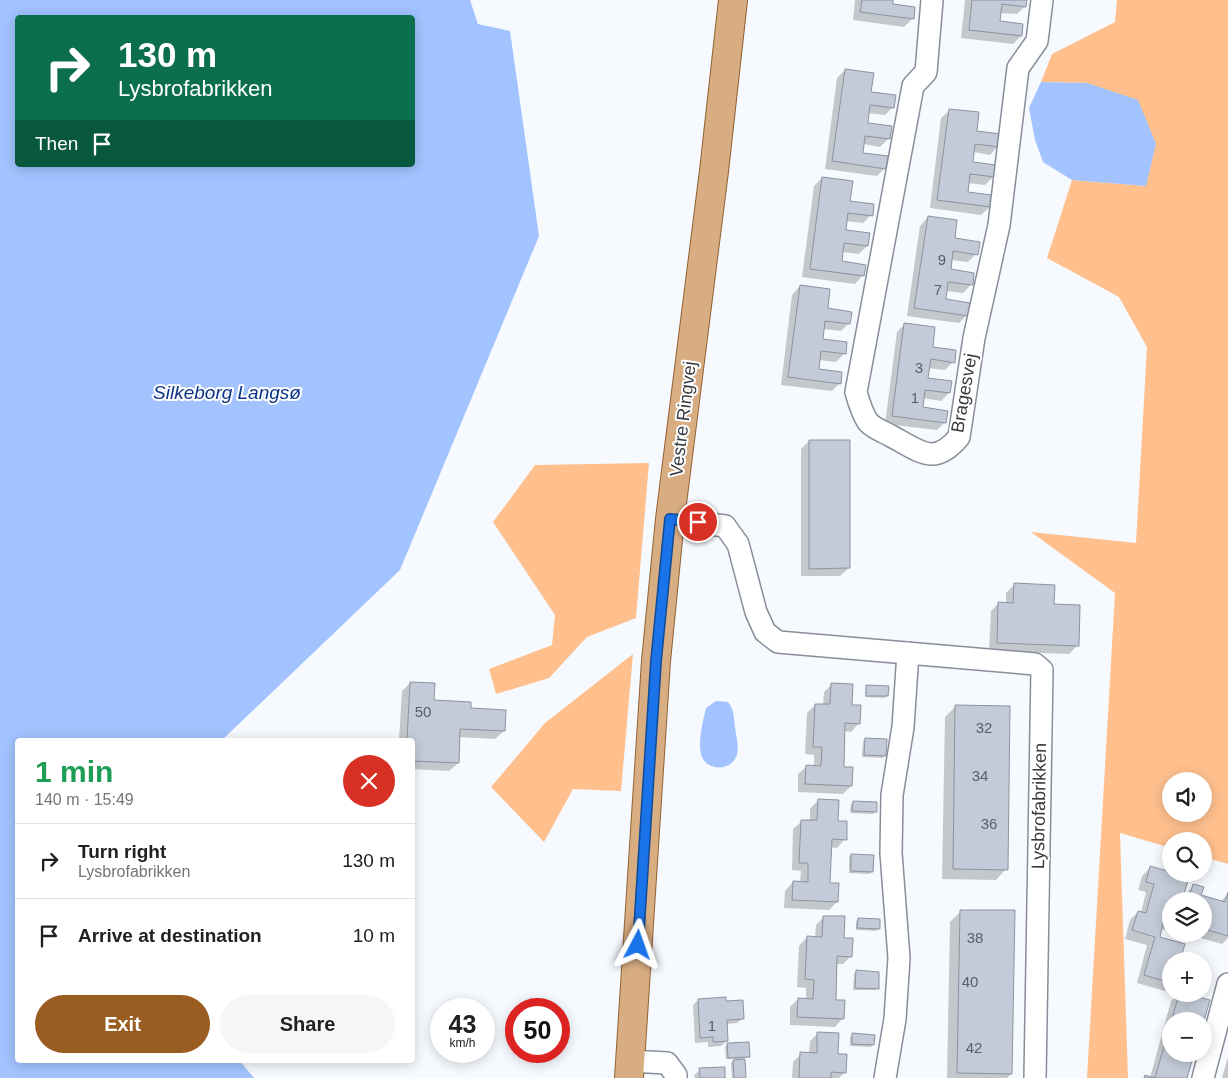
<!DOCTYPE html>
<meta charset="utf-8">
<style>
:root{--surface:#fff;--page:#f6f6f6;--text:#202124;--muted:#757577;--line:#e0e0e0;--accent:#9a5d21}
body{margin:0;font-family:Helvetica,sans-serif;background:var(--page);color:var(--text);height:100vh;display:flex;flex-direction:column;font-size:19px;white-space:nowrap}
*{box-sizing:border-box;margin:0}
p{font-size:16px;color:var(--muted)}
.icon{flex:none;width:28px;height:28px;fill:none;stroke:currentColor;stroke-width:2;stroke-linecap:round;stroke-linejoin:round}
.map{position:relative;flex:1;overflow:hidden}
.details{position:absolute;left:15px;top:738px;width:400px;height:325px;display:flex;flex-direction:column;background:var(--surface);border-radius:5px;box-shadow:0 2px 12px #0003}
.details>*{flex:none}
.hud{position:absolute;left:15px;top:15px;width:400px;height:152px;border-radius:5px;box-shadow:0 2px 12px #0003;background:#0b6e4f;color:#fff;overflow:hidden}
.tools{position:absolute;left:1162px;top:772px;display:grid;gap:10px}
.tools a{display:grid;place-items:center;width:50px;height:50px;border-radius:50%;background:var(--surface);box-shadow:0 2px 12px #0003;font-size:25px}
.speed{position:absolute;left:430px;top:998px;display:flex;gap:10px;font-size:25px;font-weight:700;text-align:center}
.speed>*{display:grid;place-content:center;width:65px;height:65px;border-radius:50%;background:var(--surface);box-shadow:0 2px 12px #0003;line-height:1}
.speed small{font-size:12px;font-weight:400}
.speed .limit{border:8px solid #d22;background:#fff;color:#111}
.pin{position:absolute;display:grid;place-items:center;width:42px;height:42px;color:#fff;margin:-21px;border:2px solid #fff;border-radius:50%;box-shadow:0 1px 5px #0007}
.me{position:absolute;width:55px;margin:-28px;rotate:4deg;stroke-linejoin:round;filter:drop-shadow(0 0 4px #0008)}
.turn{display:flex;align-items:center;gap:18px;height:105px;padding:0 20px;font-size:22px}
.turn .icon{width:65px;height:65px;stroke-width:2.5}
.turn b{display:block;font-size:35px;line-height:42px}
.then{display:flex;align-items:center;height:48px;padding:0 20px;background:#0003;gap:10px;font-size:19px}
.round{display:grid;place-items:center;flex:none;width:52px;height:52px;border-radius:26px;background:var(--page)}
.headline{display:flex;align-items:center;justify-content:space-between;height:85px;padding:0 20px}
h1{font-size:30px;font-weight:800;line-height:38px;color:#1e9e55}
.button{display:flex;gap:10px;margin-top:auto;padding:10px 20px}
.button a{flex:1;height:58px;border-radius:30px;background:var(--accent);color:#fff;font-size:20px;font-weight:800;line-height:58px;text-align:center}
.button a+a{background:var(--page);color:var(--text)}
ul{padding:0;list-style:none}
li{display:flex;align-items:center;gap:15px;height:75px;padding:0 20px;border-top:1px solid var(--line)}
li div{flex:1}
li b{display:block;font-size:19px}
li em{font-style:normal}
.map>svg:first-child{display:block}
.green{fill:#ffc08e;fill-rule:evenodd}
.water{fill:#a2c3ff;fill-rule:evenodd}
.shadow{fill:#0003}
.building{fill:#c3cbd8;stroke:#8c93a0}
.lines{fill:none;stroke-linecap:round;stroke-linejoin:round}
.minor-casing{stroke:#878e9a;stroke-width:24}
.major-casing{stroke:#906135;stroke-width:30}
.minor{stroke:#fff;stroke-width:21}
.major{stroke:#d9ad82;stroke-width:28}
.route-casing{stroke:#114b97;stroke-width:12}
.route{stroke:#1a73e8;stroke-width:9}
.labels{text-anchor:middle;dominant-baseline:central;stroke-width:4;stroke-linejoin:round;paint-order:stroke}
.number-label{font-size:15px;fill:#5a5e65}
.street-label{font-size:18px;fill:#373a3f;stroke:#fff}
.water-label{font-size:19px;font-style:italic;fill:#0a3386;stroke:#fff}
</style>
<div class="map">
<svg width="1228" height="1078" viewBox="0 0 1228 1078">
<rect width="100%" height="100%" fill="#f6f9fe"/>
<g class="green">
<path d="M1117,0H1228V864L1204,857V841H1171V848L1120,833L1128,1078H1087L1115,593L1031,532L1136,543L1147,347L1119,297L1047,258L1072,180L1146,186L1087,83L1041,82L1052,54L1115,22ZM1171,781H1204V814H1171Z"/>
<polygon points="649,463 636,618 587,637 549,678 496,694 489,669 552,645 555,615 493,522 535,465"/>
<polygon points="633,654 621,791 573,789 544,842 491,787 545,723"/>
</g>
<g class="water">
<path d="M0,0H470L478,24L510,31L539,236L400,570L222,740H18V1060H239L254,1078H0ZM18,18H412V165H18Z"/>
<polygon points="1041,82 1087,83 1138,100 1156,144 1146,186 1072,180 1043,162 1035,140 1029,108"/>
<path d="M716,701L728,702C734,709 734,718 735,727C736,736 740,749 736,757C730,771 708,771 702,757C697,745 703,720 706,708Z"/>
</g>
<g class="shadow">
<polygon points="855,0 892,0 891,5 913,18 904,27 853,20"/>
<polygon points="965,0 1026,0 1025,6 1017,14 1000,13 998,22 1021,36 1013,44 961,38"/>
<polygon points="845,70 870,93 893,107 885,115 868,113 867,124 889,138 880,147 863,144 862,154 885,168 877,176 825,169 837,78"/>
<polygon points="950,110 976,132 998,146 990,155 973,152 972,163 993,177 985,185 968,183 967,193 990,207 981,215 930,208 941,118"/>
<polygon points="822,178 849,202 871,215 863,223 845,221 844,231 867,246 859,254 842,252 841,262 863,275 855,284 802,277 814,186"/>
<polygon points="928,217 953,239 976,254 968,262 951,260 949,271 971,285 963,293 946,291 944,300 967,315 959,323 907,316 920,226"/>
<polygon points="800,286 826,310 849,323 841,331 823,329 822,340 844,354 836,362 819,360 817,370 840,383 832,391 781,385 792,295"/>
<polygon points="905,324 931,348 953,362 945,370 928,368 927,379 949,393 941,401 923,398 922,408 945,422 937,430 885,424 897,332"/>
<polygon points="809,441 849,568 840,576 801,576 801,449"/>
<polygon points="1014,585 1053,605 1077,646 1069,654 989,651 991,611 999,603 1006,603 1006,593"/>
<polygon points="410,683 433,701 469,709 504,731 495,739 459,737 458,763 449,771 412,769 412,740 399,740 402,691"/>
<polygon points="832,684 851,706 859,723 851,732 844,731 842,768 851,786 843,794 798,792 798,774 807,766 814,767 814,755 805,754 807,713 815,705 823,705 824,692"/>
<polygon points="867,686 887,695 885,698 865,697 865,689"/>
<polygon points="956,706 1006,869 996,880 942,879 945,717"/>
<polygon points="865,739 885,755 883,758 862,757 863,741"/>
<polygon points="818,800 837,822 845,839 837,848 830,847 828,884 837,902 829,910 784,908 785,891 793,882 800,883 801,871 792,870 793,829 802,821 810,821 810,809"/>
<polygon points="853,802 875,812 873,814 850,813 851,804"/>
<polygon points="852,855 872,872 869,874 849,873 849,857"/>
<polygon points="1150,868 1187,877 1182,897 1194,885 1200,896 1220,902 1228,894 1228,938 1222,944 1186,934 1204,934 1204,901 1171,901 1171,926 1167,930 1161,929 1158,938 1184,945 1179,961 1171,961 1171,985 1165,991 1137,983 1147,945 1125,939 1130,920 1138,912 1141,913 1146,892 1138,890 1142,876"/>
<polygon points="961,911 1011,1074 1007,1078 947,1078 950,922"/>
<polygon points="824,917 851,956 843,964 836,964 834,1001 843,1018 835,1027 790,1025 790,1007 798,999 806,999 806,988 797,987 799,946 807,937 815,938 816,925"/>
<polygon points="859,919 879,928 876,931 856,930 856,921"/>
<polygon points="856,972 877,988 875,990 853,990 854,974"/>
<polygon points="1179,994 1208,1001 1202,1021 1171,1021 1171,1054 1193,1054 1186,1078 1143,1078 1145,1076 1150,1078 1171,1001"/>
<polygon points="698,1000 725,1002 743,1018 737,1023 726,1024 727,1041 721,1046 708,1047 708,1042 695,1043 693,1005"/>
<polygon points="818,1033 837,1055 845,1072 839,1078 792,1078 793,1062 801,1054 809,1054 810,1041"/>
<polygon points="853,1035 873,1044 871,1047 850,1046 850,1037"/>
<polygon points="727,1044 749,1056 743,1059 745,1078 732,1078 731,1063 735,1059 726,1059 725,1047"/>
<polygon points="1228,1059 1228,1078 1222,1078 1227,1060"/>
<polygon points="700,1070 724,1078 695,1078 694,1075"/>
</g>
<g class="building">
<polygon points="862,0 893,0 893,4 915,7 914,19 860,12"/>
<polygon points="972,0 1027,0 1026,7 1002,4 1000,21 1023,24 1022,36 969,30"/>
<polygon points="845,69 874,73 871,92 896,95 894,108 870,105 868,123 892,126 890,139 865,136 863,153 888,156 886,169 832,161"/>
<polygon points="949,109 979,112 977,131 1001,134 999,147 975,144 973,162 996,165 995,177 970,174 968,192 992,195 991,207 937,200"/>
<polygon points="822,177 853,181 850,201 874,204 873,216 848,213 846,230 870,233 868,246 844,243 842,261 866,265 864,276 810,269"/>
<polygon points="928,216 957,220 955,238 980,242 978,255 953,251 951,269 974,273 973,285 948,282 946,299 970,303 968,316 914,308"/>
<polygon points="800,285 830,289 828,308 852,312 850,324 825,321 823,339 847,342 846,354 821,351 819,369 842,372 841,384 788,377"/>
<polygon points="904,323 935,327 933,347 956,350 955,363 931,359 928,378 952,381 950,393 925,390 923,407 948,411 946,423 892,416"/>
<polygon points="809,440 850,440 850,568 809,569"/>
<polygon points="1014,583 1055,585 1054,604 1080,605 1079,646 997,643 998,602 1013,603"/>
<polygon points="410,682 435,683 434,700 471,702 471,708 506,710 505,731 460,729 459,763 412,761 412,740 407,740"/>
<polygon points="831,683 853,684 852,705 861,705 860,724 845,723 844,767 853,767 852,786 805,784 806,765 821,766 822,747 813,747 815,704 830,704"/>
<polygon points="866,685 889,686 888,696 866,696"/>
<polygon points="955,705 1010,706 1008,870 953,869"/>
<polygon points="865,738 887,739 886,756 864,755"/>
<polygon points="818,799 839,800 838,821 847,821 847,840 832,839 830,883 839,883 838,902 792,900 793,881 808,882 808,863 799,863 801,820 817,820"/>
<polygon points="853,801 877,802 877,812 852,811"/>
<polygon points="851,854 874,855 873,872 851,871"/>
<polygon points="1150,866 1171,872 1171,874 1189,877 1182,901 1171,901 1171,921 1164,919 1160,937 1185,944 1180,961 1171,961 1171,983 1144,975 1155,937 1132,930 1138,911 1146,913 1154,884 1146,882"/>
<polygon points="1193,884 1204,887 1201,895 1225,902 1228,892 1228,936 1204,929 1204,901 1188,901"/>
<polygon points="960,910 1015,910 1012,1074 957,1073"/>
<polygon points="823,916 845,916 844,938 853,938 852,957 837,956 836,1000 845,1000 844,1019 797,1017 798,998 813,999 814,980 805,979 807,936 822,937"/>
<polygon points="858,918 880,919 880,929 857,928"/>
<polygon points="856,970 879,972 879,989 855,988"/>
<polygon points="1179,994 1187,994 1210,1000 1204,1021 1171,1021 1171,1054 1194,1054 1187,1078 1144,1078 1145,1075 1155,1078"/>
<polygon points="726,997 726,1001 743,1000 744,1019 727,1020 728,1041 713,1042 713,1037 700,1038 698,999"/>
<polygon points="817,1032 839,1033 838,1054 847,1054 846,1073 831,1072 831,1078 799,1078 800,1052 817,1053"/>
<polygon points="852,1033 875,1035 874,1045 852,1044"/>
<polygon points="749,1042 750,1057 728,1058 727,1043"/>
<polygon points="745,1059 746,1078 734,1078 733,1060"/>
<polygon points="725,1067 725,1078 700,1078 699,1068"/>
</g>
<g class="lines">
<defs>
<g id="minor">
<path d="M932,0L926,72L913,86L856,392C859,403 862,413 868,422C873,428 884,432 891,436C920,451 934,467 959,437L974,338L999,225L1018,68L1037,41L1042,0"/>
<polyline points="670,519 725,526 738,544 756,612 765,632 778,642 1035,664 1042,670 1035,1078"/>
<polyline points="630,1061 667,1063 676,1075 676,1078"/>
<polyline points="885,1078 895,1019 899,958 891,853 892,795 903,727 908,653"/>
<polyline points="1203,1078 1228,984"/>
</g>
<polyline id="major" points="629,1078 656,661 670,519 714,171 733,0"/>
</defs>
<use href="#minor" class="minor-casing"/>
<use href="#major" class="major-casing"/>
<use href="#minor" class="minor"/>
<use href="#major" class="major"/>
</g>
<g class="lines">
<defs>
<polyline id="route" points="638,945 656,661 670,519 698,522"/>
</defs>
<use href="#route" class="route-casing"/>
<use href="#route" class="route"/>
</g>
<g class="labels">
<g class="number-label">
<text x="942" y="259">9</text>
<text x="938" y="289">7</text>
<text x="919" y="367">3</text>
<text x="915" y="397">1</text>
<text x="423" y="711">50</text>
<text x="984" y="727">32</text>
<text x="980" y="775">34</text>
<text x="989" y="823">36</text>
<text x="975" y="937">38</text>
<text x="970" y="981">40</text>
<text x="712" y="1025">1</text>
<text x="974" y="1047">42</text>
</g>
<g class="street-label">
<text transform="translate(964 393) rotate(-80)">Bragesvej</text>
<text transform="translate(683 419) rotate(-83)">Vestre Ringvej</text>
<text transform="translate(1039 806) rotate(-89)">Lysbrofabrikken</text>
</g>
<g class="water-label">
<text x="227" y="392">Silkeborg Langsø</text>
</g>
</g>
</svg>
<div class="tools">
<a><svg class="icon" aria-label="sound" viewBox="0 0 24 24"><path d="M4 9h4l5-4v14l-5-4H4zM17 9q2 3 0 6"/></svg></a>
<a><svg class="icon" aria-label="search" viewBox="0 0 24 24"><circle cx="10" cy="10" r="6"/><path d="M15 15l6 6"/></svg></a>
<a><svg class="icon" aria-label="layers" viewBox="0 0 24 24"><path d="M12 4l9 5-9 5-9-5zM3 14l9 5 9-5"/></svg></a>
<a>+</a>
<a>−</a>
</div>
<div class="speed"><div>43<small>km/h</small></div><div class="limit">50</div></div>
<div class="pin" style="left:698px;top:522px;background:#d93025"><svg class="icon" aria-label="arrive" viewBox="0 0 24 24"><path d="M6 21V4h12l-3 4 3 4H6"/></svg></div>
<svg class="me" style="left:638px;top:945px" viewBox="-20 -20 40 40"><path d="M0-17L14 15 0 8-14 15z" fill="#1a73e8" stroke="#fff" stroke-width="4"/></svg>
<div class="hud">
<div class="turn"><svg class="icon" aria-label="right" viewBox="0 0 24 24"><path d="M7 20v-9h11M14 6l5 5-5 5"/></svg><div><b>130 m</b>Lysbrofabrikken</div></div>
<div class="then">Then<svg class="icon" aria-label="arrive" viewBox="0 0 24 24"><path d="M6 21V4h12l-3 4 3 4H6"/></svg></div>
</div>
<section class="details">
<div class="headline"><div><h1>1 min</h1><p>140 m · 15:49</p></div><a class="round" style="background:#d93025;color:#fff"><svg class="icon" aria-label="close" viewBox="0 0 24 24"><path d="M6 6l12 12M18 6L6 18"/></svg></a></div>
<ul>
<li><svg class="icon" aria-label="right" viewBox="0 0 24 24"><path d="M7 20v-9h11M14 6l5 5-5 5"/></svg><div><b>Turn right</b><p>Lysbrofabrikken</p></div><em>130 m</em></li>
<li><svg class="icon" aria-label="arrive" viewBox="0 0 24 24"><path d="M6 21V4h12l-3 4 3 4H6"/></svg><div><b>Arrive at destination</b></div><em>10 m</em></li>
</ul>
<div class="button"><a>Exit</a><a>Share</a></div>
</section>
</div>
